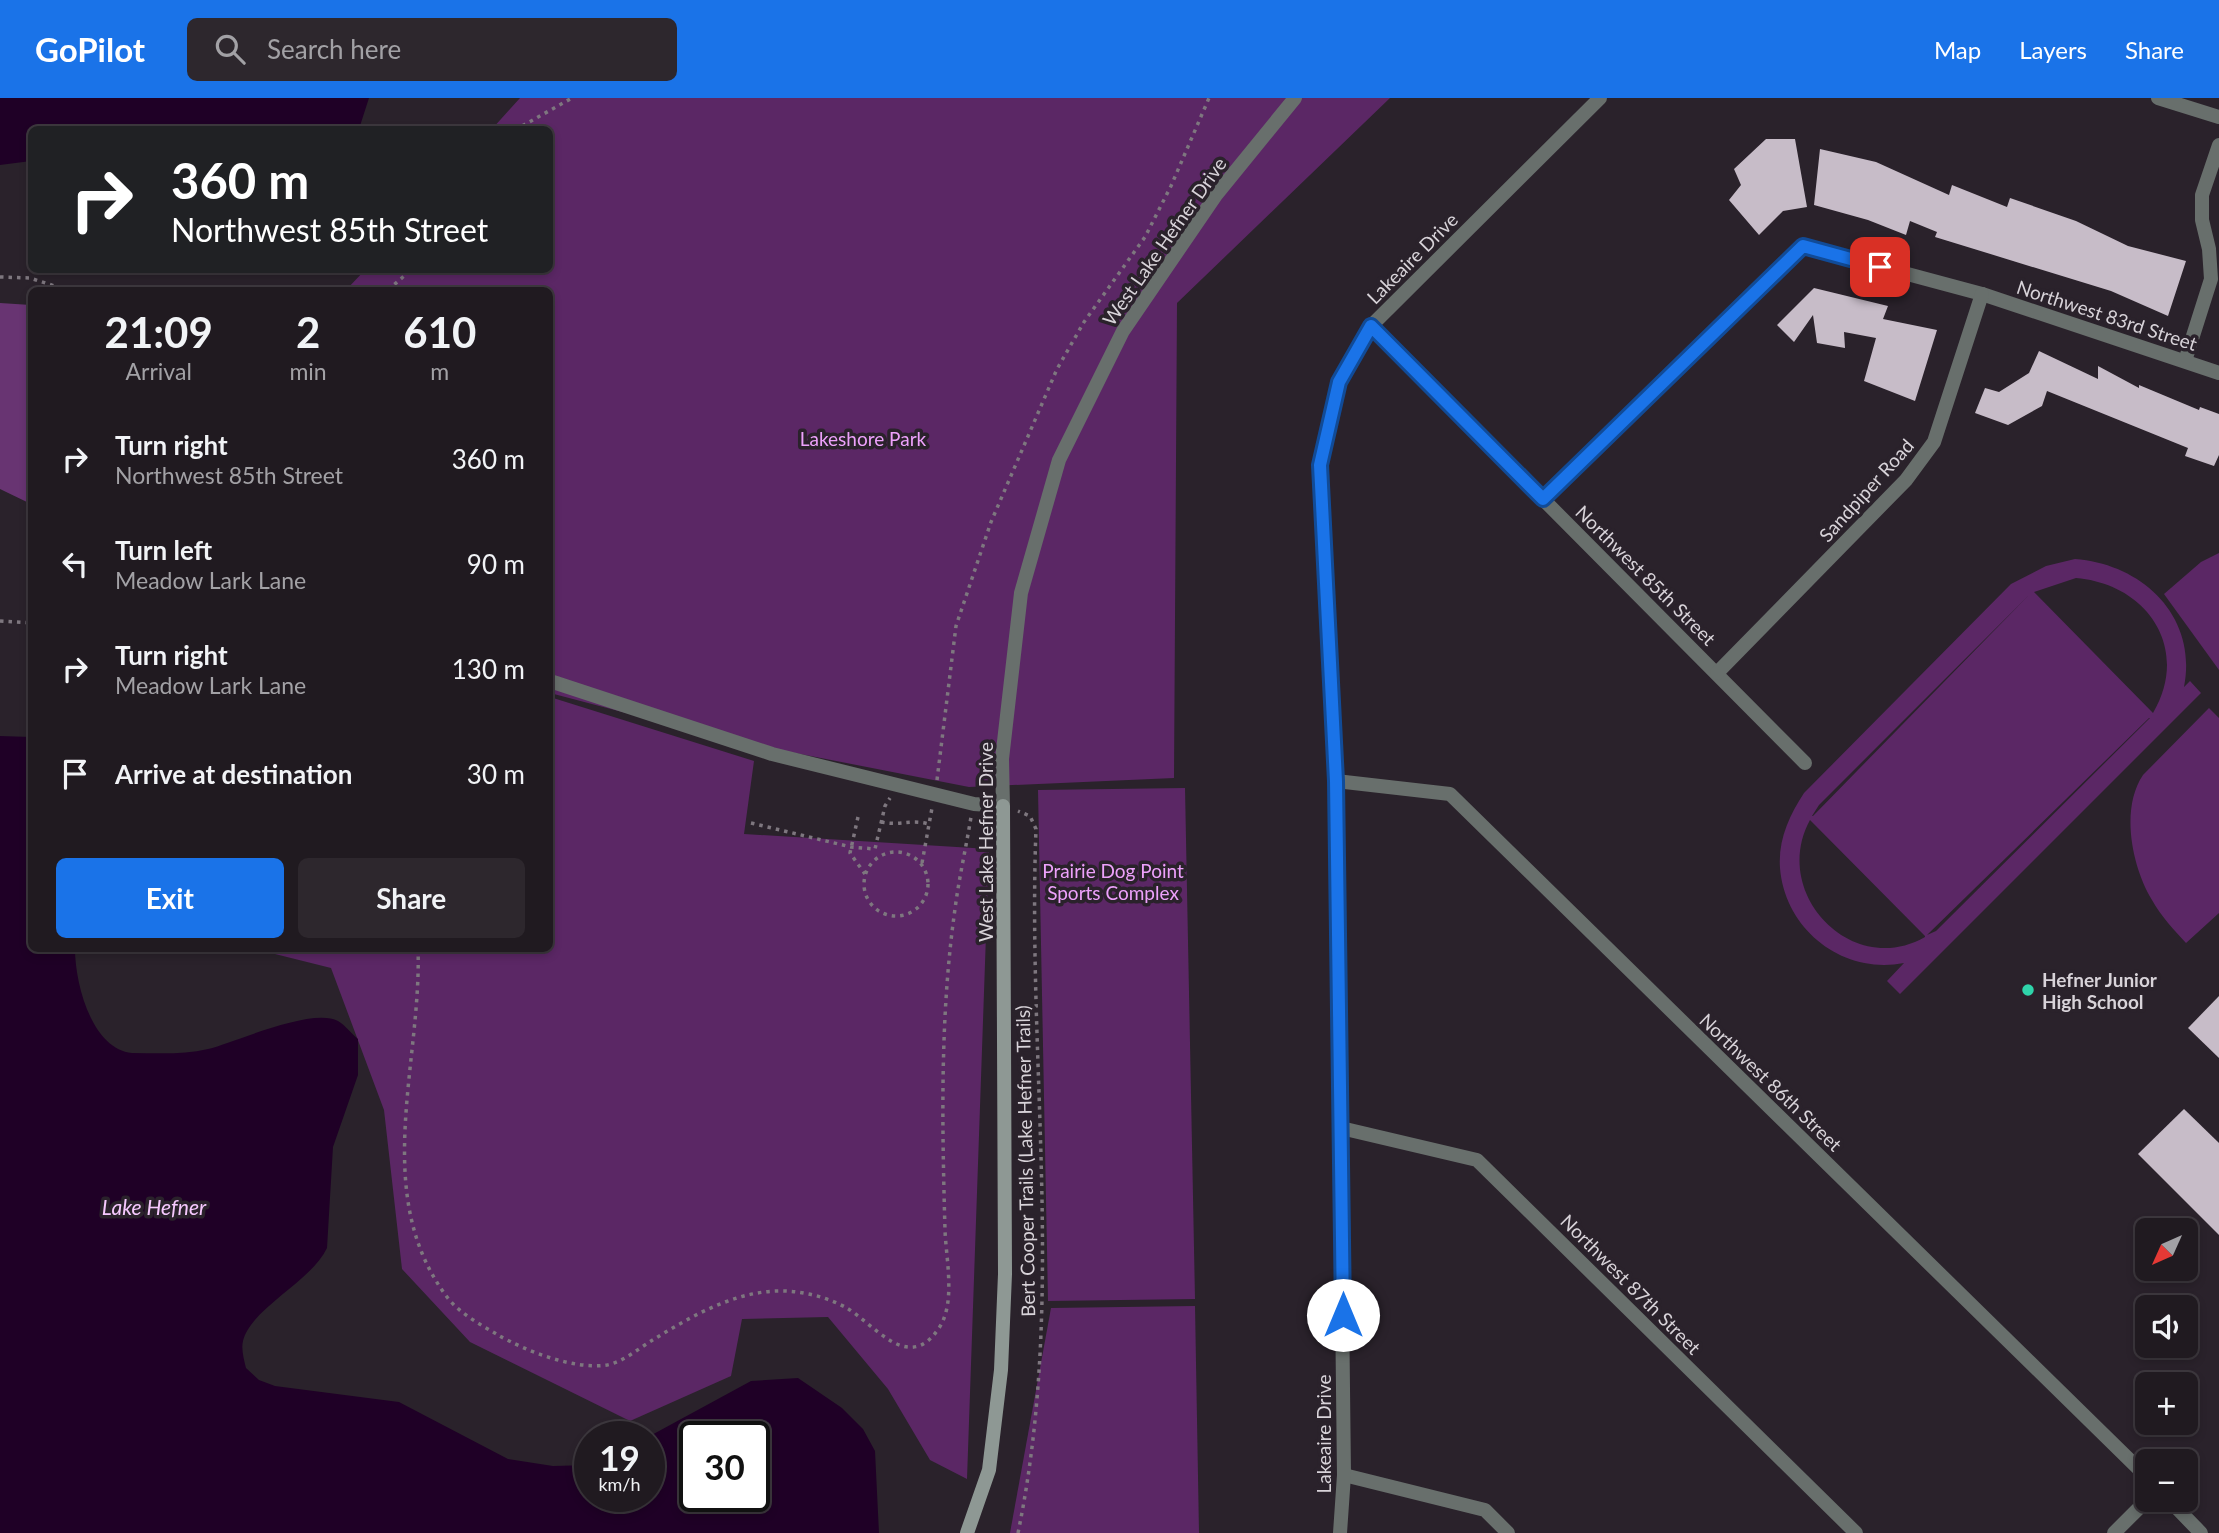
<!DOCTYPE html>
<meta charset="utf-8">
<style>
:root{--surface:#201a20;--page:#2d272d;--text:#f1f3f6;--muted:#a2a1a5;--line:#3d383e;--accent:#1a73e8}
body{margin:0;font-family:Lato,sans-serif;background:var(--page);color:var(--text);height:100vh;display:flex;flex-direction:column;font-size:26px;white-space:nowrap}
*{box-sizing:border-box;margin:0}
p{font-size:23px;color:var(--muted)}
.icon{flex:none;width:38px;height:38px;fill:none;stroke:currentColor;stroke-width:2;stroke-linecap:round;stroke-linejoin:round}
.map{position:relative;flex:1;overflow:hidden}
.sheet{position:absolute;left:28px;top:189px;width:525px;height:665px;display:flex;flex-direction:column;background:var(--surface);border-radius:10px;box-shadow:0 4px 10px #0003,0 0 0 2px var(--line)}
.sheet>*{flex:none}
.banner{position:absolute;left:28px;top:28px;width:525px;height:147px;border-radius:10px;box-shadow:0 4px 10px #0003,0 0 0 2px var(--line);background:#202124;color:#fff;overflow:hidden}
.needle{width:46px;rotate:225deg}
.fabs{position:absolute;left:2135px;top:1120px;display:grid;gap:14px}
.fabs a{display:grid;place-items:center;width:63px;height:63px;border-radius:10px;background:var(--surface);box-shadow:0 4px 10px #0003,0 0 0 2px var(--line);font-size:35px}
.speed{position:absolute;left:574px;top:1323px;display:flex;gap:14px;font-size:35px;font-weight:700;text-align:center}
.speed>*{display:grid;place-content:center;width:91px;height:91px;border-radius:50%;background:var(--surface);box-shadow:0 4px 10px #0003,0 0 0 2px var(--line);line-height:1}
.speed small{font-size:18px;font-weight:400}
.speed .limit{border:4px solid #111;border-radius:10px;background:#fff;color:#111}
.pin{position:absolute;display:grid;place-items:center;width:60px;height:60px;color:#fff;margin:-30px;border-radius:14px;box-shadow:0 4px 10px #0006}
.me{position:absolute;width:77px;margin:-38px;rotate:0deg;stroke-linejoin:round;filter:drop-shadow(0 0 5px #0008)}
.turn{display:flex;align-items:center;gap:24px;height:147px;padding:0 28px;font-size:32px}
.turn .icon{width:91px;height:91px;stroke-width:2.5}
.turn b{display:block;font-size:49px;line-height:60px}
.eta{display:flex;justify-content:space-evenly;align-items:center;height:119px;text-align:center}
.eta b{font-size:42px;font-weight:700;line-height:49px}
.cta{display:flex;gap:14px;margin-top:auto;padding:14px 28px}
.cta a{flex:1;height:80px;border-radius:10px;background:var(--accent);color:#fff;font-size:28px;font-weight:700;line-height:80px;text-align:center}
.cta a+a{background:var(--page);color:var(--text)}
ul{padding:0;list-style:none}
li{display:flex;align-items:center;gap:21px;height:105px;padding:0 28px}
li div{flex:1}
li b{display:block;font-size:26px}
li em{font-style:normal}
header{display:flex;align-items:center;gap:42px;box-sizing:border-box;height:98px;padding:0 35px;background:var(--accent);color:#fff}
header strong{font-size:33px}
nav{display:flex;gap:38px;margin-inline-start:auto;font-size:24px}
.search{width:490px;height:63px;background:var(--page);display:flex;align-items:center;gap:18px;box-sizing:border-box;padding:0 24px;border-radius:10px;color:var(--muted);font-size:26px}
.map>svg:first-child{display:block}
.green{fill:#5b2765;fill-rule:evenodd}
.forest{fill:#683472}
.water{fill:#1f0026;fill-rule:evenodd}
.building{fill:#c7bcc8}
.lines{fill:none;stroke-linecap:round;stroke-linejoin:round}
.path{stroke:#7e777f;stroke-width:3.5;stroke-dasharray:3.5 5;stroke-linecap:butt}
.street{stroke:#686f6c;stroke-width:14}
.secondary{stroke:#8e9894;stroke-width:14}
.route-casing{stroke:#114b97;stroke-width:18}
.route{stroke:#1a73e8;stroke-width:12}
.poi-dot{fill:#2fd4aa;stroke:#2a222b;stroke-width:2.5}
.labels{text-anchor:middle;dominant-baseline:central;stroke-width:7;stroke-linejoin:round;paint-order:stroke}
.street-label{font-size:19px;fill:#d8d3d9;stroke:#2a222b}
.park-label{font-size:19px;fill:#eda1fb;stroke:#2a222b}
.poi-label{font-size:19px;font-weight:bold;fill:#d8d3d9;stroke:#2a222b;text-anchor:start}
.water-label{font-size:21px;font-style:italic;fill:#f6c8fe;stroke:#2a222b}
</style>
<header>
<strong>GoPilot</strong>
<div class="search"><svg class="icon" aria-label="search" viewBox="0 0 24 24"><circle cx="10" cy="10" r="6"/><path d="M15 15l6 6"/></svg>Search here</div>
<nav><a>Map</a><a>Layers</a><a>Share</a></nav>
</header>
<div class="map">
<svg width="2219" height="1435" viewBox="0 0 2219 1435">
<rect width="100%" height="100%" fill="#2a222b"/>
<g class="green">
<polygon points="520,0 1390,0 1177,205 1174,680 969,689 729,642 550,595 550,192 346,192 365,172 550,172 550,32 492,31"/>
<polygon points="2219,455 2219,572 2164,496 2201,464"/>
<path d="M2075,461C2142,466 2198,518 2184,589L2190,583L2201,595L1900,896L1887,883L1904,865C1843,877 1785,832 1780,770C1778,742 1789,718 1804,695L2011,486L2046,468ZM2076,480C2147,486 2191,550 2153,615L2034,494ZM2029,497L1813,718H1812L1819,707ZM2150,620L1936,833L1927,837L2149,620ZM1810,722L1925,838V839C1852,881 1770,795 1810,722Z"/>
<polygon points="550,599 754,663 744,736 989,751 967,1381 930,1362 888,1291 828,1219 742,1221 731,1278 630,1323 470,1244 402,1171 384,1012 331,870 255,851 550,850"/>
<path d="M2209,610L2219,620V815L2186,845C2174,832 2161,818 2152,802C2132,769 2120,711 2143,677Z"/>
<polygon points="1185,690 1195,1201 1048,1203 1038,692"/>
<polygon points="1195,1208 1199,1435 1010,1435 1051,1210"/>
</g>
<polygon class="forest" points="0,205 31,207 31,406 0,391"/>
<g class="water">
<polygon points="0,0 369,0 359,31 32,32 31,63 0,67"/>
<path d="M0,638L31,639L32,850L75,851C75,884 91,951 132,955C157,955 183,957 208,951C236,944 312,909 338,923C345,927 352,936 358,941V977L333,1049L327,1150C311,1184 251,1210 243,1243C241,1251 244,1262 246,1270L259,1282L275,1288L399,1304L508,1361L553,1368L590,1367V1398H649L648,1339L751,1283L798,1280L842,1310L863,1331L875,1353L879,1435H0ZM695,1339H754V1398H695Z"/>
</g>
<g class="building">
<polygon points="1766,41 1795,41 1807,109 1783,113 1759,137 1729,102 1741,87 1734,71"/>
<polygon points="1820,51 1876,64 1949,97 1952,87 2007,109 2010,100 2076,123 2128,148 2186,163 2168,218 2111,193 1935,139 1937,134 1910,123 1906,137 1868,122 1814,107"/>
<polygon points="1814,190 1888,208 1883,221 1937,232 1915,303 1864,283 1876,240 1844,234 1845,250 1817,245 1813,217 1794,244 1777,227"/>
<polygon points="2039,253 2098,281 2098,268 2139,290 2139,287 2199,312 2200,309 2219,316 2219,357 2214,368 2185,358 2188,350 2047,293 2042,308 2008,327 1975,315 1985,290 1999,294 2029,275"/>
<polygon points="2219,898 2219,960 2188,930"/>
<polygon points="2184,1011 2219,1045 2219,1137 2138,1056"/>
</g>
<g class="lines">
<g class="path">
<polyline points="515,32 572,0"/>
<polyline points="0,179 30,180 67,192"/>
<polyline points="388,192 411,172"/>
<polyline points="0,523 32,525"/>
<polyline points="937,682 956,528 991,424 1057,271 1084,224 1145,139 1171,88 1209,0"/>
<polyline points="858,719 850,755 865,776"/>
<path d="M881,724C901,728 909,721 929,726"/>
<polyline points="751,725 851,749 875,751 885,708 890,700"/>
<circle cx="896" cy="786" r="32"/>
<polyline points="922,765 932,710"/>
<path d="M418,850C422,965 370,1097 447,1199C459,1215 481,1227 498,1237C526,1253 574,1272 607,1267C623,1264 638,1251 651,1243C695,1216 744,1187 797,1194C813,1196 830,1201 845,1209C874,1225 908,1277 939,1230C956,1205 946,1161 945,1132C942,1025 940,917 955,811C959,780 966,750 971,719"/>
<path d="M1018,1435C1066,1203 1027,965 1036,731L1030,718L1018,713"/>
</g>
<g class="street">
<polyline points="2158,0 2219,19"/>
<polyline points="1371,228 1805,665"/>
<polyline points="2185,263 2211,181 2209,151 2202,122 2202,97 2219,47"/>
<polyline points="1543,401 1803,148 1982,196 2219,275"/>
<polyline points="1717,575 1906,382 1934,344 1982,196"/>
<polyline points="550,583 772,656 974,706 1003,708 1002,661 1021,495 1059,362 1123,233 1216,97 1295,0"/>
<polyline points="1336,683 1450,696 2147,1379"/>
<polyline points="1341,1030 1477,1062 1856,1435"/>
<polyline points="1344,1377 1485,1412 1508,1435"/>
<polyline points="2169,1402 2201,1435"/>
<polyline points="1340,1435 1344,1377 1336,683 1320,367 1339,284 1371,228 1600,0"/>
<polyline points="2114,1435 2147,1402"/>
</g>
<polyline class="secondary" points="967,1435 989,1372 1001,1272 1005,1176 1003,708"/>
</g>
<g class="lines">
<defs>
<polyline id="route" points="1343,1217 1336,683 1320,367 1339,284 1371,228 1543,401 1803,148 1880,169"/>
</defs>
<use href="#route" class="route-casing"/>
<use href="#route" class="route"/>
</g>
<circle class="poi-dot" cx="2028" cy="892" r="7"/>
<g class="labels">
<g class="street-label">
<text transform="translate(1164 143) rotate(-55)">West Lake Hefner Drive</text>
<text transform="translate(1412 160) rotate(-45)">Lakeaire Drive</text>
<text transform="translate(2107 217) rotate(18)">Northwest 83rd Street</text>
<text transform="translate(1866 392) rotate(-48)">Sandpiper Road</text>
<text transform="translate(1646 477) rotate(45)">Northwest 85th Street</text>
<text transform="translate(985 744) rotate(-90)">West Lake Hefner Drive</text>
<text transform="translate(1771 984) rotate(44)">Northwest 86th Street</text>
<text transform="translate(1025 1063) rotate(-91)">Bert Cooper Trails (Lake Hefner Trails)</text>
<text transform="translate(1631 1186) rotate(45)">Northwest 87th Street</text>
<text transform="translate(1323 1336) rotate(-90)">Lakeaire Drive</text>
</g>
<g class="park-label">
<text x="863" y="340">Lakeshore Park</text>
<text x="1113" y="772">Prairie Dog Point<tspan x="1113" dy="22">Sports Complex</tspan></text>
</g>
<g class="poi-label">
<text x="2042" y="881">Hefner Junior<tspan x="2042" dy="22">High School</tspan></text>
</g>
<g class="water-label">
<text x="154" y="1108">Lake Hefner</text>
</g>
</g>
</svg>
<div class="fabs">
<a><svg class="needle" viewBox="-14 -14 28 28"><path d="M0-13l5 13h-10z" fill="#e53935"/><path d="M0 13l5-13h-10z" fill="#a2a1a5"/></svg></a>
<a><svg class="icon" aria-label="sound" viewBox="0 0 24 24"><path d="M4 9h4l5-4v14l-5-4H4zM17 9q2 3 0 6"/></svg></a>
<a>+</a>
<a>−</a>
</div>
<div class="speed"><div>19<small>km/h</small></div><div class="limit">30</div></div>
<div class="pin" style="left:1880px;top:169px;background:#d93025"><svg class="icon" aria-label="arrive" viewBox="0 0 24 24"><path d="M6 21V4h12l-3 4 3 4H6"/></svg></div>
<svg class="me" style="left:1343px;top:1217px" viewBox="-20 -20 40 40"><circle r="19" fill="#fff"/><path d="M0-13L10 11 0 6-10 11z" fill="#1a73e8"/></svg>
<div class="banner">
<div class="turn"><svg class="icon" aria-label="right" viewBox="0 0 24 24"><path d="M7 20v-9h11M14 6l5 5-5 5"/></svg><div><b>360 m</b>Northwest 85th Street</div></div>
</div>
<section class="sheet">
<div class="eta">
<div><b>21:09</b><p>Arrival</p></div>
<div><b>2</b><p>min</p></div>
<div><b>610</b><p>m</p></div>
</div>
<ul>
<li><svg class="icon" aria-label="right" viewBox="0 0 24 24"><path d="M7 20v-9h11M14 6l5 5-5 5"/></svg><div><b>Turn right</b><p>Northwest 85th Street</p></div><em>360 m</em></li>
<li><svg class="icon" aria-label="left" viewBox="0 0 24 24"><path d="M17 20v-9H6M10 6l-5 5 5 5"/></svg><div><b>Turn left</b><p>Meadow Lark Lane</p></div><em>90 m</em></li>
<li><svg class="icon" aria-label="right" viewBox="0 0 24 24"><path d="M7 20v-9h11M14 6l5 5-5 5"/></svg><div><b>Turn right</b><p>Meadow Lark Lane</p></div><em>130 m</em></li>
<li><svg class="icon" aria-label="arrive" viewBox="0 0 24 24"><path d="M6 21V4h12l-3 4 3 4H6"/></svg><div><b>Arrive at destination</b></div><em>30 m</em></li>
</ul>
<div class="cta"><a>Exit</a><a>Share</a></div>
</section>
</div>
